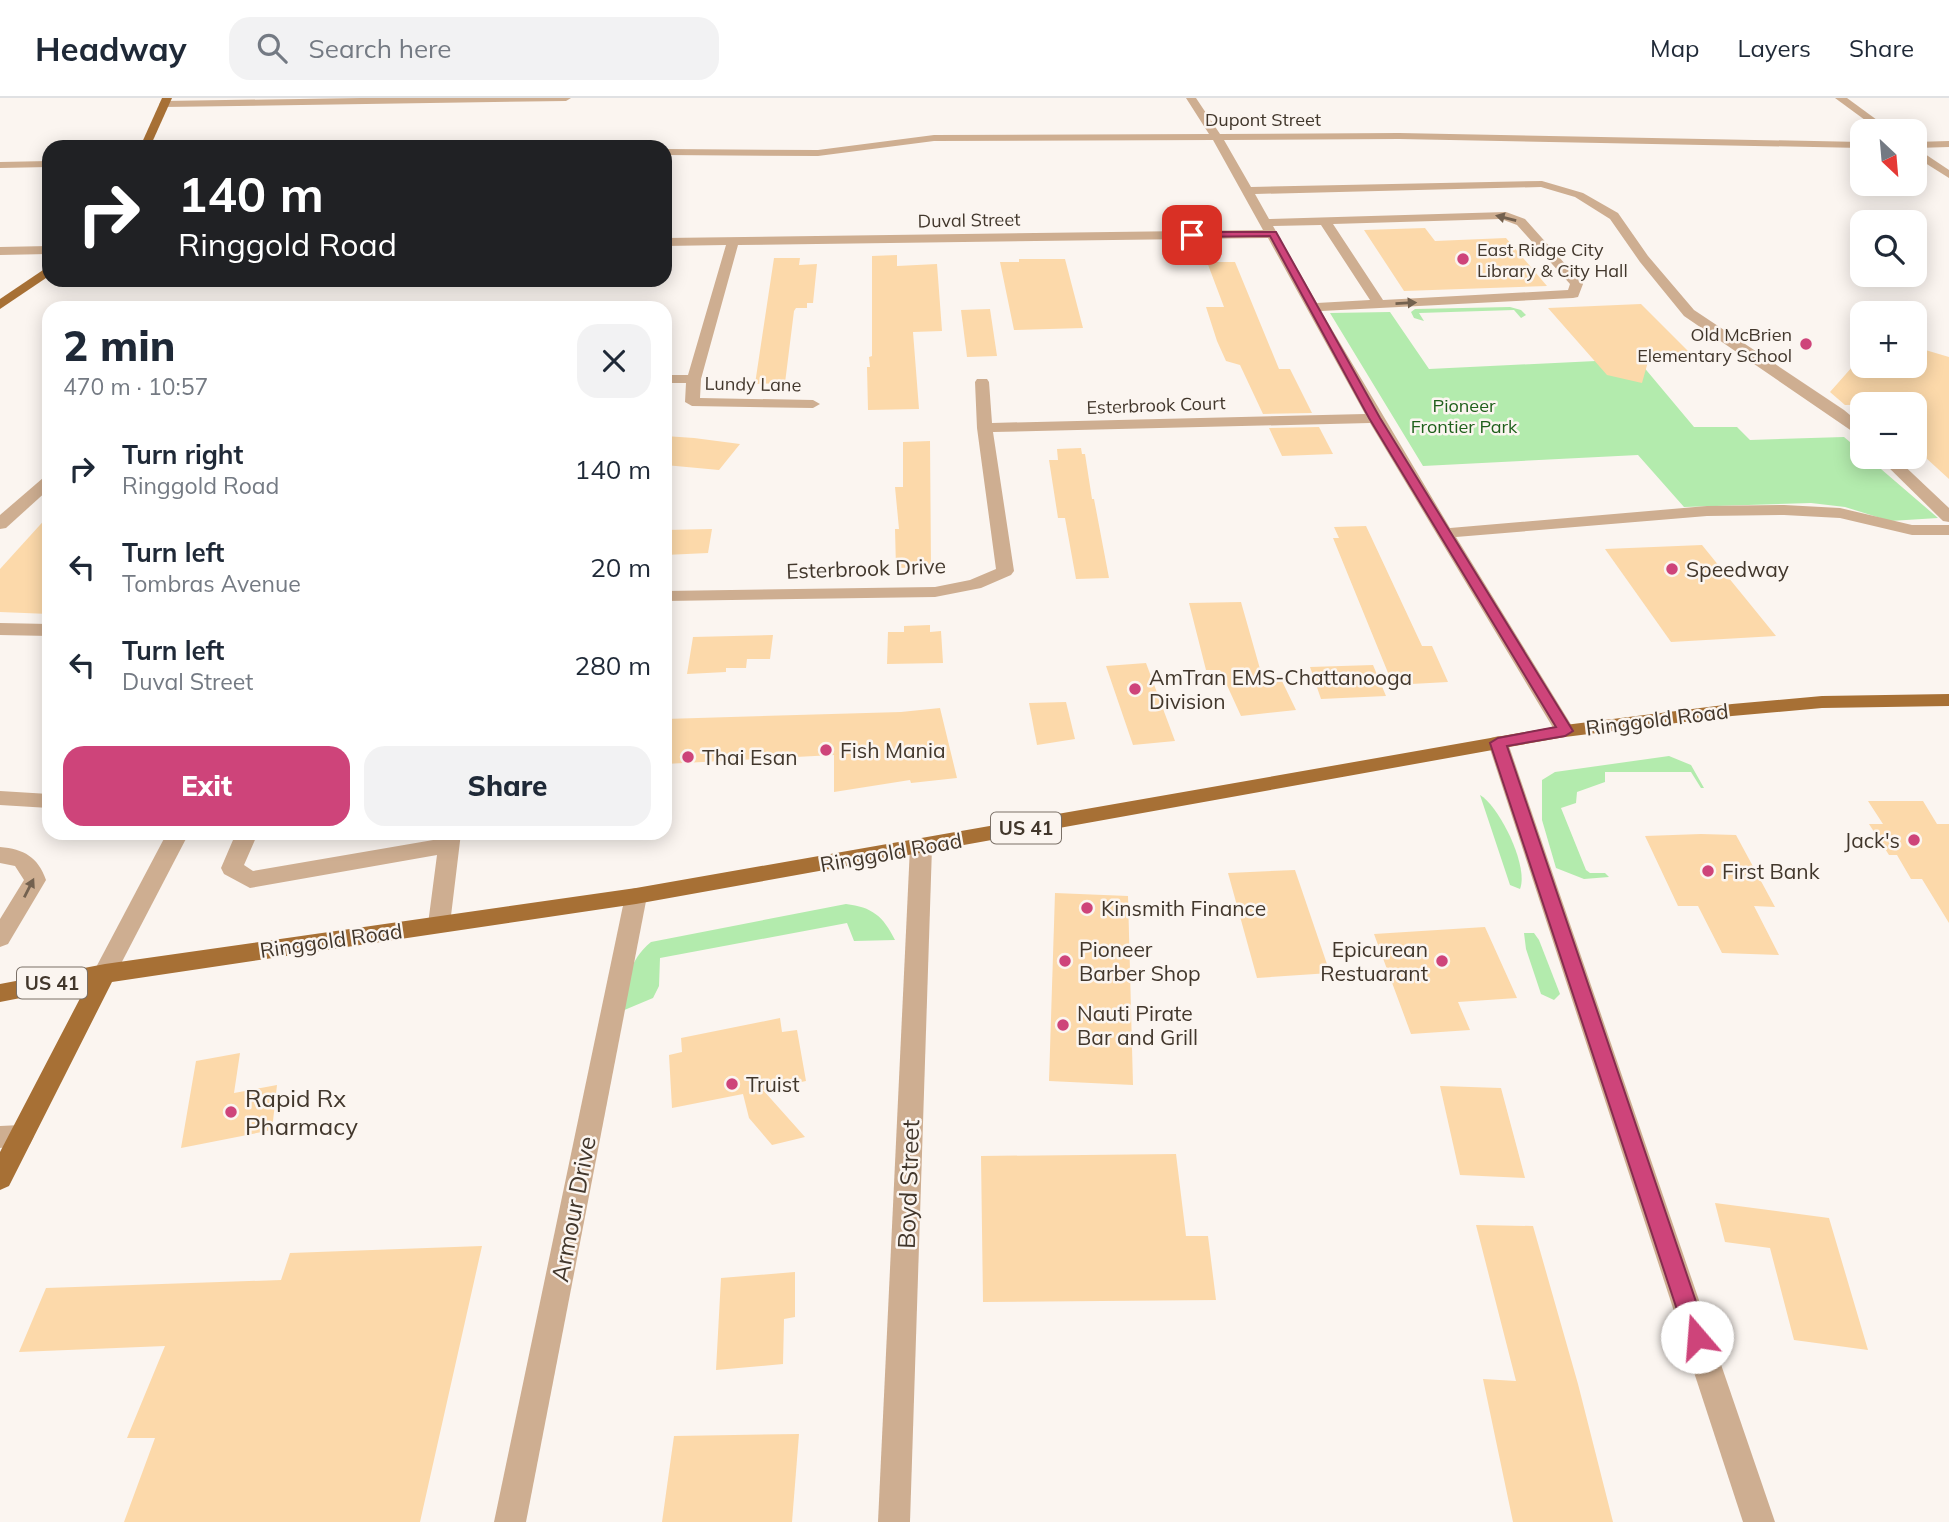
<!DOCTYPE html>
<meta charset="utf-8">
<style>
:root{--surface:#fff;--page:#f2f2f3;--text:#1f2937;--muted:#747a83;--line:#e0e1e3;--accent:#ce447a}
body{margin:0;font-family:Mulish,sans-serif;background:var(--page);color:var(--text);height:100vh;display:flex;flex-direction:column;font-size:26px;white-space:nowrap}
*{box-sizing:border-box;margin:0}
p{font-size:23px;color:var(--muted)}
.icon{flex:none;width:38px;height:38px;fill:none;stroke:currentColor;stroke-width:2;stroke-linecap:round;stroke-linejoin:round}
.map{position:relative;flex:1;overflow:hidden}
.sheet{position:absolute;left:42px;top:203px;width:630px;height:539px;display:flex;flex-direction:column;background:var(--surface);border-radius:21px;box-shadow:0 4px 18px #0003}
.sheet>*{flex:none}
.top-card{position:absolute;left:42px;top:42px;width:630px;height:147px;border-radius:21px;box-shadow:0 4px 18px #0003;background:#202124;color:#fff;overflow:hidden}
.needle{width:46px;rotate:154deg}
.tools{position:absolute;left:1850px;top:21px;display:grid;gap:14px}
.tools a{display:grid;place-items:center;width:77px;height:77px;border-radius:14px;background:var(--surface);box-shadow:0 4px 18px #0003;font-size:35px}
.pin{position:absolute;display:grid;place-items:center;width:60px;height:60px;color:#fff;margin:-30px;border-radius:14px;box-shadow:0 4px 10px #0006}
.me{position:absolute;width:77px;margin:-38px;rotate:342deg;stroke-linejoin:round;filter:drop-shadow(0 0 5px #0008)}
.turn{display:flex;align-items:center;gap:24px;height:147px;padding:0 21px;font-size:32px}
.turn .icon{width:91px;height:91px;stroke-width:2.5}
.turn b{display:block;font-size:49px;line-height:60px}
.round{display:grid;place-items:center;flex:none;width:74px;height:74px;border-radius:21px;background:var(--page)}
.overview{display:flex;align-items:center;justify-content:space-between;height:119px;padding:0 21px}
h1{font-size:42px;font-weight:800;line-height:52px}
.primary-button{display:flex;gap:14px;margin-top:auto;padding:14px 21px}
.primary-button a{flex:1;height:80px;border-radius:21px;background:var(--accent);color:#fff;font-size:28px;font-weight:800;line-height:80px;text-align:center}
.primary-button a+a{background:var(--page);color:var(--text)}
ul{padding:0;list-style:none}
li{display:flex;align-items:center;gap:21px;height:98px;padding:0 21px}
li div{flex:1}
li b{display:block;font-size:26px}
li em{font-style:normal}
header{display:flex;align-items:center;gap:42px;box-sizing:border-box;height:98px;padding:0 35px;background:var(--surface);border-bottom:2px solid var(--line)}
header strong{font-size:33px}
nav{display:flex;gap:38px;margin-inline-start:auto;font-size:24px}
.search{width:490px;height:63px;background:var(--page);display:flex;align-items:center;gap:18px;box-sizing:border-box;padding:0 24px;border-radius:21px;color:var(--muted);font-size:26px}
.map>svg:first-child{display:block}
.green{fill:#b3ebad}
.building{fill:#fcd9aa}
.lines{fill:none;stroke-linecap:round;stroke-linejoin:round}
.minor{fill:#ceae91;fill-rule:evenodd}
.major{fill:#a77035;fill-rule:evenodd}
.oneway{fill:#73614f}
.route{fill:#ce447a;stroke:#862c4f;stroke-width:2}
.poi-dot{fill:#ce447a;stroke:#fbf5f0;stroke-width:2.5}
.labels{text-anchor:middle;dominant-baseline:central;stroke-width:5;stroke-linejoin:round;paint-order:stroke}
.far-street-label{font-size:18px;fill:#42372c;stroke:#fbf5f0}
.far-poi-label{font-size:18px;fill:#42372c;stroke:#fbf5f0;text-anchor:start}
.far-park-label{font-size:18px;fill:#1f5f1b;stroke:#fbf5f0}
.shield{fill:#fbf5f0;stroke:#7a7067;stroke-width:2}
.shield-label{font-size:19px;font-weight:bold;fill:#42372c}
.street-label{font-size:21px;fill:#42372c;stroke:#fbf5f0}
.poi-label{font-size:21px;fill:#42372c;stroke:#fbf5f0;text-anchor:start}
.near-poi-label{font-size:24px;fill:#42372c;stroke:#fbf5f0;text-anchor:start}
.near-street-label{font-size:24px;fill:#42372c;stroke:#fbf5f0}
</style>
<header>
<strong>Headway</strong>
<div class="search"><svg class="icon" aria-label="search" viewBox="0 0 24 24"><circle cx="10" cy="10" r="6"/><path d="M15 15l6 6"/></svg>Search here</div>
<nav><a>Map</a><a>Layers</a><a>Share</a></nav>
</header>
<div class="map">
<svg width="1949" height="1424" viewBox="0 0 1949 1424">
<rect width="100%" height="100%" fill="#fbf5f0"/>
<g class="green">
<polygon points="1510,209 1521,212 1526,217 1521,220 1514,212 1419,215 1424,223 1414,220 1411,214 1415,211"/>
<polygon points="1390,214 1429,271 1637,261 1694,329 1737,329 1750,342 1844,339 1862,354 1862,359 1867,359 1938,420 1890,423 1845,409 1811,405 1684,409 1638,357 1423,368 1330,215"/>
<polygon points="1669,658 1691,667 1704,690 1701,690 1691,674 1605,674 1605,684 1577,694 1576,705 1561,710 1586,772 1590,775 1605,775 1609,779 1584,781 1556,770 1542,722 1542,682 1555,674"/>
<path d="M1480,697C1500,709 1529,769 1520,791L1510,787Z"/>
<path d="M846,806C872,809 883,818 895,842L854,843L847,825L660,860L659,888L653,900L622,913C627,885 628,863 651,844Z"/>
<polygon points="1524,835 1534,835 1539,842 1560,896 1554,902 1541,896 1526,851"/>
</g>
<g class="building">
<polygon points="1425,130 1435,143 1506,140 1547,188 1404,193 1364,132"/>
<polygon points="897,157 897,168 937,166 942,233 913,234 919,311 868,312 867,269 870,269 869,259 872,258 872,158"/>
<polygon points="774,160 800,160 799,167 817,166 813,205 807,205 807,210 796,210 794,213 785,285 755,286"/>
<polygon points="1019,161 1065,161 1083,230 1014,232 1000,164 1019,164"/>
<polygon points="1207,164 1235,164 1279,271 1290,271 1312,315 1263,316 1240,267 1226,263 1217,243 1206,209 1224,209"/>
<polygon points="1641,206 1692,257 1649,260 1642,285 1607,277 1548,210"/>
<polygon points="990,211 997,258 967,259 961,212"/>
<polygon points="1922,251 1949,259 1949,381 1914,349 1914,306 1845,307 1830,294 1853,268 1914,268 1914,261"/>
<polygon points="1319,329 1333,356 1282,358 1269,330"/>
<polygon points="665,338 694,340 740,346 719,372 665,367"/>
<polygon points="930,343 931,469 896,470 895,431 899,431 895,389 903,389 903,344"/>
<polygon points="1081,350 1082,356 1085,356 1092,401 1094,401 1109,480 1076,481 1065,420 1058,420 1049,362 1058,362 1057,351"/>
<polygon points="49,417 49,516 0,514 0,471"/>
<polygon points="1366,428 1422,548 1432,548 1448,584 1393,587 1333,440 1339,440 1334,429"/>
<polygon points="712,431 708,455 665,457 665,432"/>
<polygon points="1702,447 1776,538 1671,544 1605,451"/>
<polygon points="1241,504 1264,585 1282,583 1296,612 1241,618 1220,572 1206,572 1189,505"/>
<polygon points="930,527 930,534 941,533 943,565 887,566 888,534 904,534 904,528"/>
<polygon points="773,537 770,561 747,561 746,570 726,570 726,574 687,576 693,539"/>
<polygon points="1146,565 1175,643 1133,647 1106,568"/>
<polygon points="1373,567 1386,598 1321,601 1310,569"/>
<polygon points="1066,604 1075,641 1037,647 1029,605"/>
<polygon points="940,610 957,680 911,685 910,682 834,694 834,657 665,666 665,621 901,614"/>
<polygon points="1868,703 1923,703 1937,726 1949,726 1949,825 1922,781 1911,781 1897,757 1889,757 1869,726 1883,726"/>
<polygon points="1701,736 1736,737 1775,809 1754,808 1779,857 1722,855 1698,808 1678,808 1645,738"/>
<polygon points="1295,772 1330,875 1257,880 1228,775"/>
<polygon points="1055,795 1128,798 1133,987 1049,983"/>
<polygon points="1485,829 1517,900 1458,904 1470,932 1411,936 1374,836"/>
<polygon points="780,920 782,934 797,932 806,983 763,992 805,1039 772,1047 749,1020 743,996 672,1010 669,957 682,954 681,940"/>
<polygon points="240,955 234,995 277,987 272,1032 181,1050 196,963"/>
<polygon points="1440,988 1501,990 1525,1080 1460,1077"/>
<polygon points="1176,1056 1186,1138 1208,1138 1216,1202 983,1204 981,1058"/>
<polygon points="1715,1105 1829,1120 1868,1252 1794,1242 1770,1150 1725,1144"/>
<polygon points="1476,1127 1533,1128 1578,1286 1613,1424 1513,1424 1483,1281 1516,1283"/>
<polygon points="482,1148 420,1424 124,1424 155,1340 127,1340 165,1248 19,1254 46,1190 281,1182 290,1155"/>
<polygon points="795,1174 795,1219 784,1221 783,1266 716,1272 721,1180"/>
<polygon points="799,1336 792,1424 662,1424 674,1338"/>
</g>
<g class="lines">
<g class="minor">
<polygon points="361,0 571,0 566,3 164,9 159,6 164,3"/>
<path d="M1186,0H1196L1220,36L1399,35L1862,44V50L1399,41L1224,42L1251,89L1542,83L1583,95L1618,115L1648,158L1694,212L1844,312L1862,327V340L1684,218L1640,164L1610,121L1575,99L1541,89L1255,96L1269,121L1506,114L1525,121L1583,186L1578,199L1573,200L1321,213L1450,430L1707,408L1784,407L1840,410L1912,427H1949V437H1912L1840,420L1784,417L1707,418L1456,439L1575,633L1572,638H1558L1555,633L1370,325L993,334L1014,473L1011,477L981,490L935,499L665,503V493L935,489L970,482L996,471L977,330L975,284L977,281H987L989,284L992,325L1365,316L1268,140L738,147L701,281L700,300L813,302L820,306L813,310L692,308L685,304L686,285H665V277H688L726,147L665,148V140L1263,132L1213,42L934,43L818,58L665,57V51L818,52L934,37L1209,36ZM1501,121L1517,127L1570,186L1568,192L1383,202L1333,126ZM1321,127L1370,202L1317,205L1273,128Z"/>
<polygon points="1835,0 1847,0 1892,33 1880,33"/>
<polygon points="1949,43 1949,49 1916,50 1949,72 1949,80 1914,58 1914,44"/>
<polygon points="49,63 49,69 0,70 0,64"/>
<polygon points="49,148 49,156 0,157 0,149"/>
<polygon points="1878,359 1895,359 1949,410 1949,424 1943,423"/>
<polygon points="49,378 49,391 6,430 0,431 0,417 43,380"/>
<polygon points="0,525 49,526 49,538 0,537"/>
<polygon points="1498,638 1505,640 1508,645 1775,1424 1743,1424 1488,645 1491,640"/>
<polygon points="0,693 49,696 49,710 0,707"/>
<polygon points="167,735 189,735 113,881 105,884 97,881 93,875"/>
<polygon points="236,735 258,735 244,767 253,773 439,741 439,735 461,735 450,826 447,832 439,835 431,832 428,826 437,757 250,790 224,776 221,770"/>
<polygon points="921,741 929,744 932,749 910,1424 878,1424 910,749 913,744"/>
<path d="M0,749C24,751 38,759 46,782L8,846L0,849V821L24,782L15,768L0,765Z"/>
<polygon points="636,790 644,792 647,798 526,1424 494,1424 625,798 628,792"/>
<polygon points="21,1027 30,1030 34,1038 30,1046 0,1050 0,1028"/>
</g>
<g class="major">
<polygon points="162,0 172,0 150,49 140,49"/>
<polygon points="49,168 49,178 0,211 0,201"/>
<polygon points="1949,596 1949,608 1822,610 1732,618 1565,639 636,806 112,884 9,1088 0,1092 0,1054 87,887 0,904 0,886 105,866 636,790 1565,627 1732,606 1822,598"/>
</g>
</g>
<defs><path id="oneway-solid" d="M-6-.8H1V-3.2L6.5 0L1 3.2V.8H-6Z" transform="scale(1.75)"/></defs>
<g class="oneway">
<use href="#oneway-solid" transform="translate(1506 120) rotate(-166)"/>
<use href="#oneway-solid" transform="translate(1406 205) rotate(-3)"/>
<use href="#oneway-solid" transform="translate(29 790) rotate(-63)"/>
</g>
<polygon class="route" points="1276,134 1380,320 1573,633 1565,638 1507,648 1708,1239 1705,1247 1697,1250 1689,1247 1686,1239 1490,645 1498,640 1556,629 1369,320 1270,138 1192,139 1187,137 1192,134"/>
<g class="poi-dot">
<circle cx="1463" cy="161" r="7"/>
<circle cx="1806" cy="246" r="7"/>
<circle cx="1672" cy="471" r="7"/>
<circle cx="1135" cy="591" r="7"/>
<circle cx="826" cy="652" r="7"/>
<circle cx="688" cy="659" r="7"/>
<circle cx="1914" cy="742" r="7"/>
<circle cx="1708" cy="773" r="7"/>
<circle cx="1087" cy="810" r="7"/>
<circle cx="1065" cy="863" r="7"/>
<circle cx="1442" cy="863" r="7"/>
<circle cx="1063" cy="927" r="7"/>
<circle cx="732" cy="986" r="7"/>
<circle cx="231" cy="1014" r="7"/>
</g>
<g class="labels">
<g class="far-street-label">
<text x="1263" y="21">Dupont Street</text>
<text transform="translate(969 122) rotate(-1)">Duval Street</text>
<text transform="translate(753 286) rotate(1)">Lundy Lane</text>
<text transform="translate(1156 307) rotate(-2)">Esterbrook Court</text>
</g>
<g class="far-poi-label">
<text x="1477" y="151">East Ridge City<tspan x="1477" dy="21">Library &amp; City Hall</tspan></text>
<text x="1792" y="236" text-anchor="end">Old McBrien<tspan x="1792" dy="21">Elementary School</tspan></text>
</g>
<g class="far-park-label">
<text x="1464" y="307">Pioneer<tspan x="1464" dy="21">Frontier Park</tspan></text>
</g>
<g class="shield">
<rect x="991" y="714.5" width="70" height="31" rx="5"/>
<rect x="17" y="869.5" width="70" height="31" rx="5"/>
</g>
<g class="shield-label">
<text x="1026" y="730">US 41</text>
<text x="52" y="885">US 41</text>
</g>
<g class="street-label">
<text transform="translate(866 470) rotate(-2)">Esterbrook Drive</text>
<text transform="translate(1657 621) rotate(-7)">Ringgold Road</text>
<text transform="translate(891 754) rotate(-10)">Ringgold Road</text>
<text transform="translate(331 842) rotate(-8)">Ringgold Road</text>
</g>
<g class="poi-label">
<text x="1686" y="471">Speedway</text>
<text x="1149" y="579">AmTran EMS-Chattanooga<tspan x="1149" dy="24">Division</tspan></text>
<text x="840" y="652">Fish Mania</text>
<text x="702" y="659">Thai Esan</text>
<text x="1900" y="742" text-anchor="end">Jack's</text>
<text x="1722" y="773">First Bank</text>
<text x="1101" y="810">Kinsmith Finance</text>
<text x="1079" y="851">Pioneer<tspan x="1079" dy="24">Barber Shop</tspan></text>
<text x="1428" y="851" text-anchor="end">Epicurean<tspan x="1428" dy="24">Restuarant</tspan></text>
<text x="1077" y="915">Nauti Pirate<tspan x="1077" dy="24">Bar and Grill</tspan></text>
<text x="746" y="986">Truist</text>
</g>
<g class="near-poi-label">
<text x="245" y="1000">Rapid Rx<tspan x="245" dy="28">Pharmacy</tspan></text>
</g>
<g class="near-street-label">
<text transform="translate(908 1086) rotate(-88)">Boyd Street</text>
<text transform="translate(573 1111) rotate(-79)">Armour Drive</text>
</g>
</g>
</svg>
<div class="tools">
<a><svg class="needle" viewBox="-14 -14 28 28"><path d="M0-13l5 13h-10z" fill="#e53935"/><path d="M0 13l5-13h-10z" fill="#747a83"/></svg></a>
<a><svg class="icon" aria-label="search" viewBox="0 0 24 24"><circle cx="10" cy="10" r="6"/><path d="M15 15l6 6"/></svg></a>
<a>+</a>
<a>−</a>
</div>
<div class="pin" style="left:1192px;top:137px;background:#d93025"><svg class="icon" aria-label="arrive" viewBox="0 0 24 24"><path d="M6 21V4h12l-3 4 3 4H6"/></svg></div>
<svg class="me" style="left:1697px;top:1239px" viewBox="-20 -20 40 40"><circle r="19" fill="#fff"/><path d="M0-13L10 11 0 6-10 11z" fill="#ce447a"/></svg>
<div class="top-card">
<div class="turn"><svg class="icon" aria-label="right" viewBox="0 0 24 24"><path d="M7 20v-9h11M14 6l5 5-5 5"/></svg><div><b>140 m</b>Ringgold Road</div></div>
</div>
<section class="sheet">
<div class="overview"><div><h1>2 min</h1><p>470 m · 10:57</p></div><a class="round"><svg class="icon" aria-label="close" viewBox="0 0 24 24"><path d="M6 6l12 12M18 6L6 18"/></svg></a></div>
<ul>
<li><svg class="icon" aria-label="right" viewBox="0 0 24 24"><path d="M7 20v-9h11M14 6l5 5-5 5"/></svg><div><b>Turn right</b><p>Ringgold Road</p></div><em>140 m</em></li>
<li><svg class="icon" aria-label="left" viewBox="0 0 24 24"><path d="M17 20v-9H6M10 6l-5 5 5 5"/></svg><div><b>Turn left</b><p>Tombras Avenue</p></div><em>20 m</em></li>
<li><svg class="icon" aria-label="left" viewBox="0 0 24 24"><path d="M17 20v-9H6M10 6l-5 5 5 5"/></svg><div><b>Turn left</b><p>Duval Street</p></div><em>280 m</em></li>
</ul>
<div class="primary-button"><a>Exit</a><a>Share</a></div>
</section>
</div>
